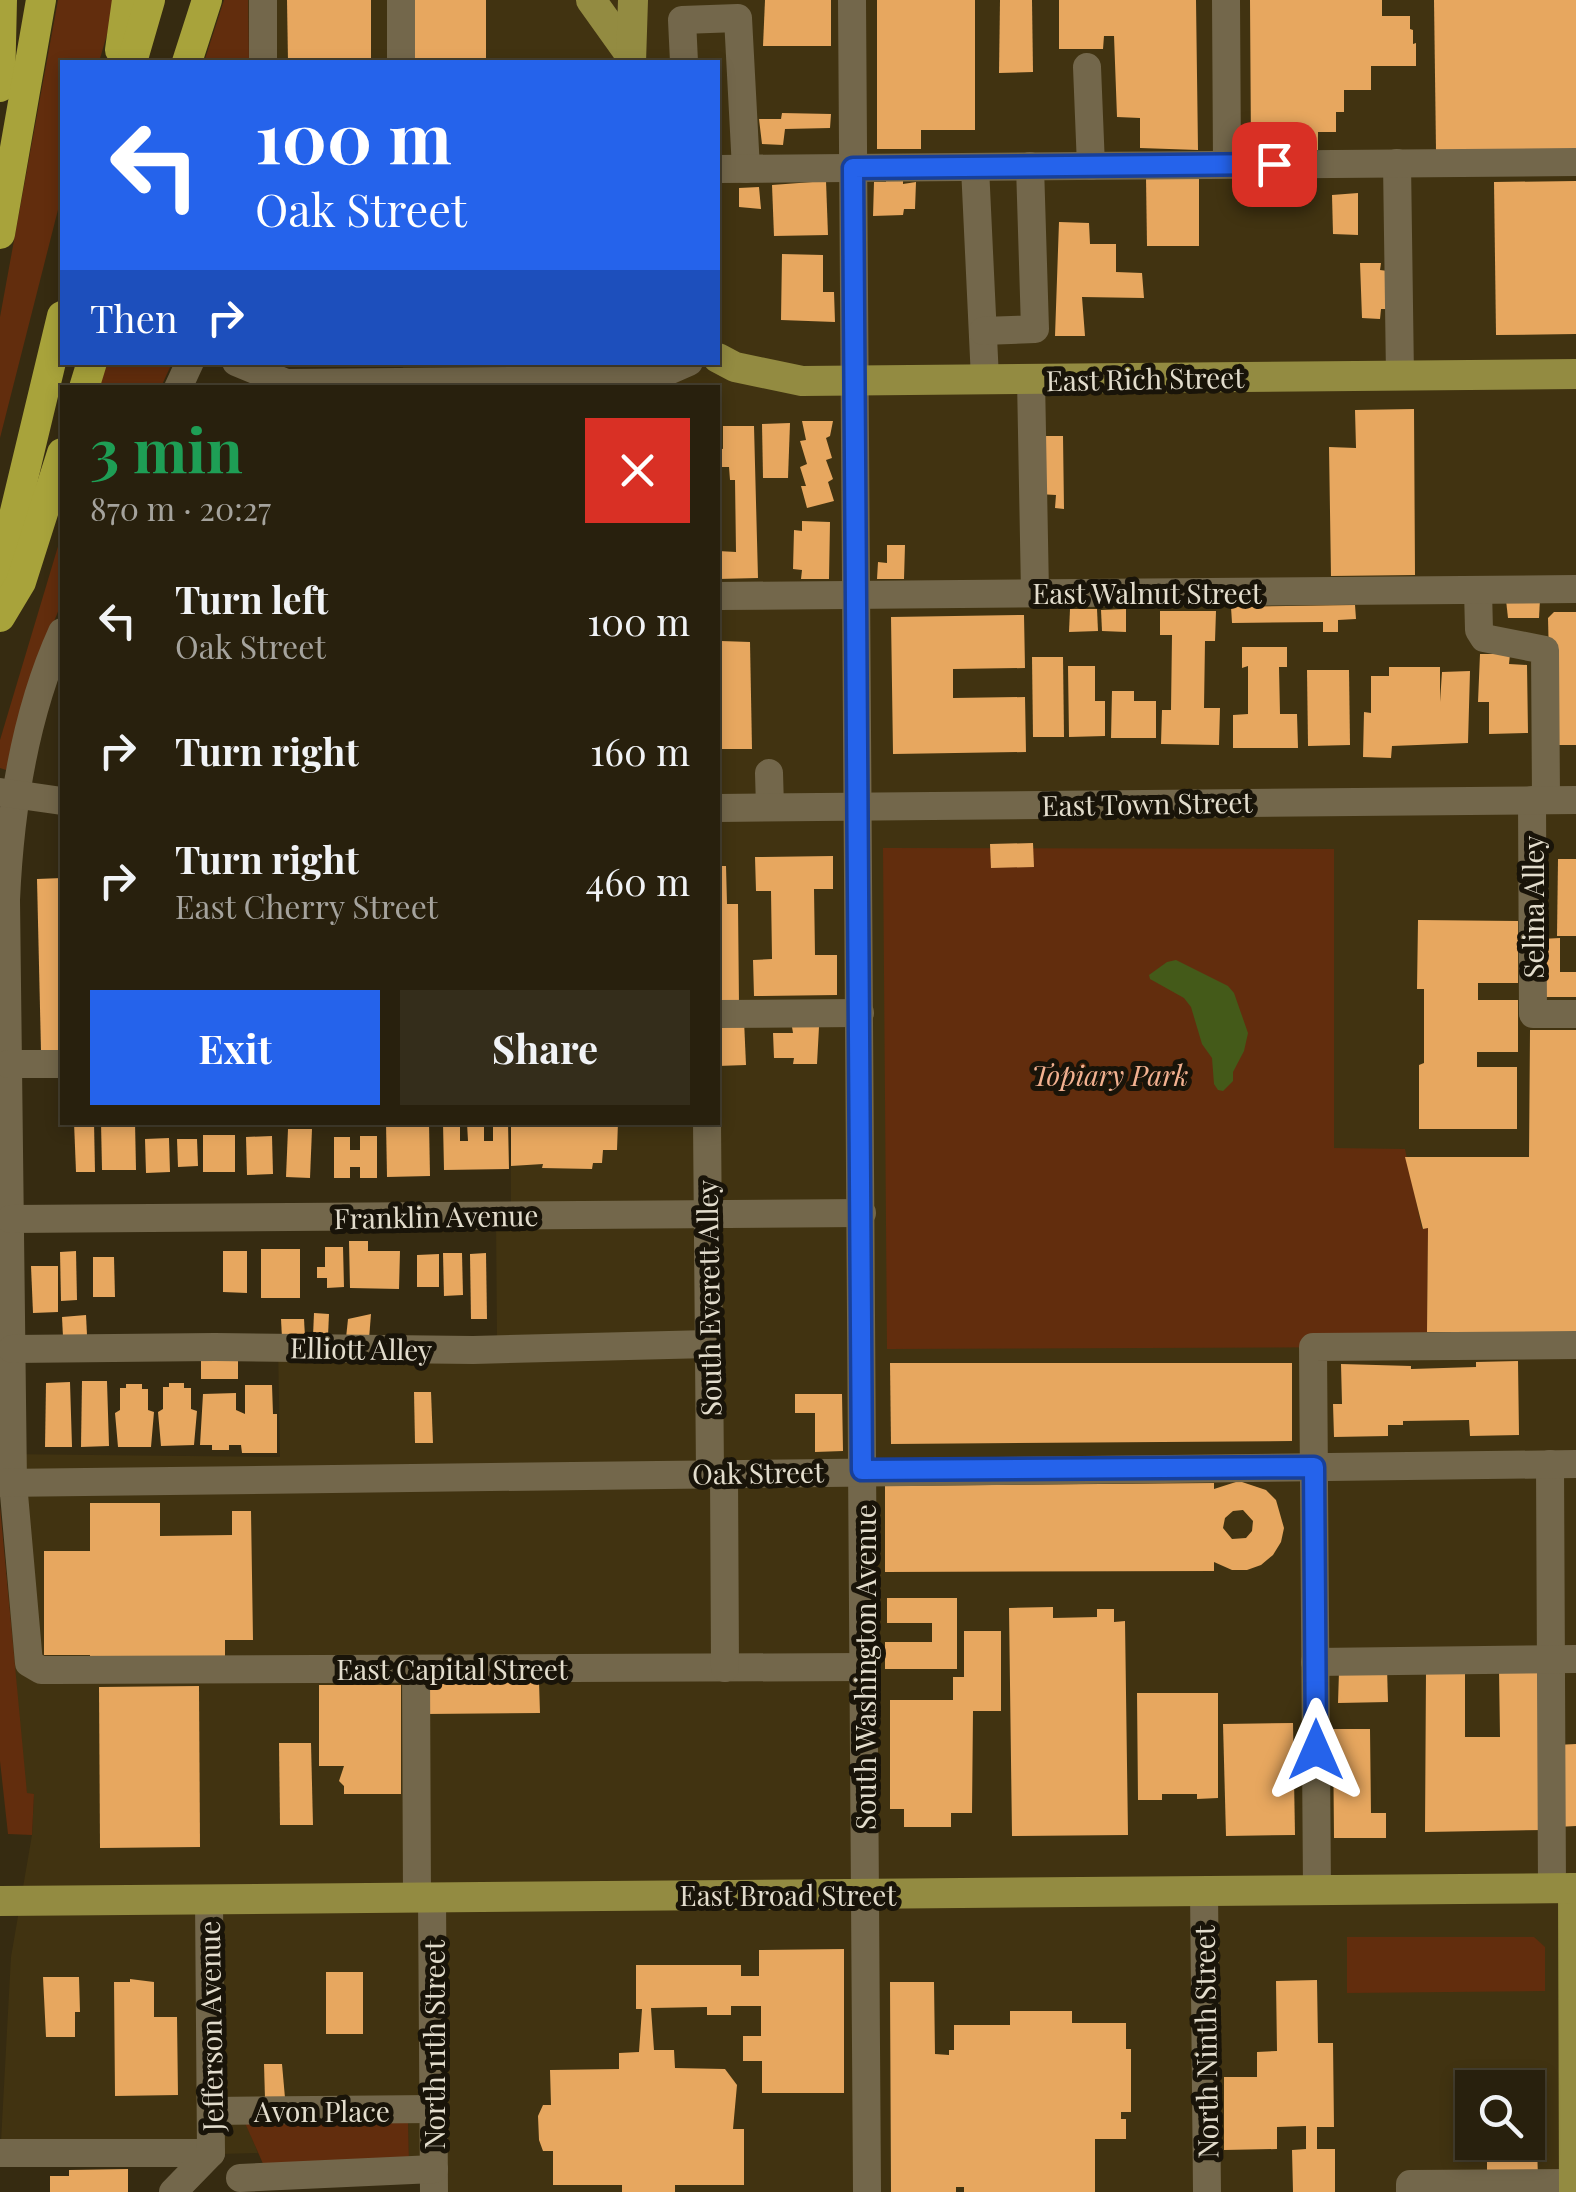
<!DOCTYPE html>
<meta charset="utf-8">
<style>
:root{--surface:#28200d;--page:#342d1b;--text:#f1f3f6;--muted:#a5a39d;--line:#443e2e;--accent:#2563eb}
body{margin:0;font-family:"Playfair Display",serif;background:var(--page);color:var(--text);height:100vh;display:flex;flex-direction:column;font-size:38px;white-space:nowrap}
*{box-sizing:border-box;margin:0}
p{font-size:32px;color:var(--muted)}
.icon{flex:none;width:55px;height:55px;fill:none;stroke:currentColor;stroke-width:2;stroke-linecap:round;stroke-linejoin:round}
.map{position:relative;flex:1;overflow:hidden}
.side{position:absolute;left:60px;top:385px;width:660px;height:740px;display:flex;flex-direction:column;background:var(--surface);border-radius:0px;box-shadow:0 5px 15px #0003,0 0 0 2px var(--line)}
.side>*{flex:none}
.guide{position:absolute;left:60px;top:60px;width:660px;height:305px;border-radius:0px;box-shadow:0 5px 15px #0003,0 0 0 2px var(--line);background:#2563eb;color:#fff;overflow:hidden}
.controls{position:absolute;left:1455px;top:2070px;display:grid;gap:20px}
.controls a{display:grid;place-items:center;width:90px;height:90px;border-radius:0px;background:var(--surface);box-shadow:0 5px 15px #0003,0 0 0 2px var(--line);font-size:50px}
.pin{position:absolute;display:grid;place-items:center;width:85px;height:85px;color:#fff;margin:-42px;border-radius:20px;box-shadow:0 5px 15px #0006}
.me{position:absolute;width:110px;margin:-55px;rotate:0deg;stroke-linejoin:round;filter:drop-shadow(0 0 8px #0008)}
.turn{display:flex;align-items:center;gap:35px;height:210px;padding:0 30px;font-size:45px}
.turn .icon{width:130px;height:130px;stroke-width:2.5}
.turn b{display:block;font-size:70px;line-height:85px}
.then{display:flex;align-items:center;height:95px;padding:0 30px;background:#0003;gap:20px;font-size:38px}
.round{display:grid;place-items:center;flex:none;width:105px;height:105px;border-radius:0px;background:var(--page)}
.head{display:flex;align-items:center;justify-content:space-between;height:170px;padding:0 30px}
h1{font-size:60px;font-weight:700;line-height:75px;color:#1e9e55}
.primary-button{display:flex;gap:20px;margin-top:auto;padding:20px 30px}
.primary-button a{flex:1;height:115px;border-radius:0px;background:var(--accent);color:#fff;font-size:40px;font-weight:700;line-height:115px;text-align:center}
.primary-button a+a{background:var(--page);color:var(--text)}
ul{padding:0;list-style:none}
li{display:flex;align-items:center;gap:30px;height:130px;padding:0 30px}
li div{flex:1}
li b{display:block;font-size:38px}
li em{font-style:normal}
.map>svg:first-child{display:block}
.built{fill:#413311;fill-rule:evenodd}
.green{fill:#622d0d}
.water{fill:#445a19}
.building{fill:#e7a75f;fill-rule:evenodd}
.lines{fill:none;stroke-linecap:round;stroke-linejoin:round}
.minor{stroke:#73674b;stroke-width:28}
.major{stroke:#938b41;stroke-width:30}
.highway{stroke:#a8a33b;stroke-width:30}
.route-casing{stroke:#184099;stroke-width:25}
.route{stroke:#2563eb;stroke-width:18}
.labels{text-anchor:middle;dominant-baseline:central;stroke-width:10;stroke-linejoin:round;paint-order:stroke}
.street-label{font-size:28px;fill:#e3ddcd;stroke:#191409}
.park-label{font-size:28px;font-style:italic;fill:#f2b190;stroke:#191409}
</style>
<div class="map">
<svg width="1576" height="2192" viewBox="0 0 1576 2192">
<rect width="100%" height="100%" fill="#362b11"/>
<path class="built" d="M248,0H1576V2192H431L409,2162L408,2121L246,2124L258,2153L0,2160L11,1957L32,1835L34,1794H27L20,1746L2,1508L1,1454L280,1457L278,1344L497,1341L496,1218L511,1217V1123L718,1122V388H497L403,384V363L718,362V62H249ZM1472,2088H1528V2142H1472Z"/>
<g class="green">
<polygon points="58,0 117,0 99,62 62,62 62,194 0,438 0,317"/>
<polygon points="224,0 248,0 249,62 204,62"/>
<polygon points="107,363 172,363 161,387 99,388"/>
<polygon points="62,533 62,602 38,660 6,770 0,768 0,740"/>
<polygon points="883,848 1334,849 1334,1148 1405,1149 1422,1229 1428,1228 1427,1332 1406,1347 887,1349"/>
<polygon points="0,1507 27,1793 34,1794 32,1835 8,1834 0,1761"/>
<polygon points="1347,1937 1534,1937 1545,1947 1545,1991 1347,1993"/>
<polygon points="408,2120 409,2162 264,2166 245,2123"/>
</g>
<polygon class="water" points="1176,960 1228,986 1234,993 1248,1033 1244,1051 1233,1072 1233,1081 1223,1091 1218,1090 1214,1084 1212,1058 1202,1044 1191,1007 1184,998 1150,979 1149,975 1167,962"/>
<g class="building">
<polygon points="287,0 371,0 371,62 288,62"/>
<polygon points="411,0 486,0 486,62 413,62"/>
<polygon points="765,0 831,0 831,46 763,46"/>
<polygon points="877,0 975,0 975,130 921,130 921,149 877,149"/>
<polygon points="1000,0 1032,0 1033,72 999,73"/>
<polygon points="1059,0 1196,0 1198,150 1140,148 1140,118 1117,117 1114,36 1104,36 1103,49 1059,49"/>
<polygon points="1250,0 1382,0 1382,16 1410,16 1410,29 1413,30 1413,44 1416,43 1416,66 1371,66 1371,90 1344,90 1344,112 1336,112 1336,132 1318,132 1318,150 1251,150"/>
<polygon points="1434,0 1576,0 1576,149 1436,151"/>
<polygon points="782,113 831,114 830,128 785,129 783,145 762,144 759,119 781,119"/>
<polygon points="1146,177 1199,177 1199,246 1147,246"/>
<polygon points="886,178 903,178 903,184 916,182 915,209 904,209 903,215 873,216 874,182 886,182"/>
<polygon points="826,181 828,235 774,236 772,185"/>
<polygon points="1576,181 1576,334 1496,335 1494,182"/>
<polygon points="759,187 761,209 739,207 739,188"/>
<polygon points="1358,193 1358,235 1333,234 1332,195"/>
<polygon points="1059,222 1089,223 1090,244 1116,244 1116,272 1142,273 1144,298 1082,297 1085,336 1055,336"/>
<polygon points="782,254 823,255 823,292 834,292 835,322 781,320"/>
<polygon points="1360,263 1381,263 1380,270 1388,271 1388,309 1381,309 1380,319 1362,318"/>
<polygon points="1414,409 1415,575 1331,576 1329,447 1356,448 1355,410"/>
<polygon points="802,421 833,421 830,436 826,438 832,458 826,460 833,479 828,482 834,501 807,508 801,486 806,486 800,467 807,464 800,441 806,440"/>
<polygon points="790,423 788,478 763,478 762,424"/>
<polygon points="723,426 754,426 758,578 718,579 718,551 736,552 735,480 730,480 729,467 718,467 718,448 723,449"/>
<polygon points="1038,436 1063,436 1064,509 1055,508 1056,495 1038,494"/>
<polygon points="802,521 830,522 829,579 801,579 802,570 793,569 794,530 802,531"/>
<polygon points="887,545 905,545 904,579 877,579 878,562 887,563"/>
<polygon points="1540,599 1539,618 1508,618 1506,600"/>
<polygon points="1355,605 1356,619 1338,620 1338,632 1323,632 1323,622 1232,623 1231,607"/>
<polygon points="1070,609 1097,609 1098,631 1069,632"/>
<polygon points="1126,609 1126,632 1102,631 1101,610"/>
<polygon points="1160,611 1216,611 1215,641 1205,641 1204,708 1220,708 1219,745 1161,744 1162,710 1171,710 1172,635 1160,635"/>
<polygon points="1554,612 1576,612 1576,745 1556,745 1551,740 1548,618"/>
<polygon points="1024,615 1025,668 953,669 953,698 1025,697 1026,752 893,754 891,617"/>
<polygon points="721,641 750,642 752,749 719,749"/>
<polygon points="1242,647 1287,647 1287,667 1279,667 1280,714 1297,714 1298,748 1233,748 1233,715 1248,714 1248,666 1242,668"/>
<polygon points="1480,654 1510,654 1509,664 1527,665 1528,733 1489,734 1489,702 1478,702"/>
<polygon points="1032,657 1063,657 1064,737 1033,737"/>
<polygon points="1068,666 1095,666 1095,701 1105,701 1105,736 1069,737"/>
<polygon points="1389,667 1440,667 1440,702 1442,672 1470,671 1468,743 1392,746 1391,758 1363,757 1364,712 1371,713 1371,676 1389,676"/>
<polygon points="1307,670 1349,670 1350,745 1308,746"/>
<polygon points="1112,691 1134,691 1134,701 1156,701 1156,738 1111,738"/>
<polygon points="1033,843 1034,867 991,868 990,844"/>
<polygon points="833,856 833,889 814,889 815,955 837,955 837,995 754,996 753,960 772,959 771,891 756,891 755,857"/>
<polygon points="1558,859 1576,859 1576,936 1557,936"/>
<polygon points="718,866 726,866 727,904 738,904 739,1005 718,1006"/>
<polygon points="62,878 62,1052 41,1051 37,879"/>
<polygon points="1418,920 1518,921 1518,983 1478,983 1478,1000 1518,1000 1518,1052 1477,1052 1477,1067 1517,1067 1517,1129 1419,1129 1419,1065 1424,1063 1424,989 1417,989"/>
<polygon points="1560,938 1560,972 1576,972 1576,997 1542,997 1541,939"/>
<polygon points="744,1020 746,1065 718,1066 718,1023"/>
<polygon points="792,1027 819,1027 817,1064 793,1064 794,1058 774,1058 773,1033 793,1033"/>
<polygon points="1530,1030 1576,1030 1576,1332 1427,1332 1428,1228 1423,1229 1405,1157 1529,1157"/>
<polygon points="74,1122 94,1122 95,1172 76,1172"/>
<polygon points="101,1122 135,1122 136,1170 102,1170"/>
<polygon points="386,1122 429,1122 430,1176 387,1177"/>
<polygon points="460,1122 460,1141 468,1141 467,1123 484,1123 484,1141 493,1141 493,1122 508,1122 509,1169 444,1170 443,1123"/>
<polygon points="511,1122 618,1122 617,1150 603,1150 602,1163 593,1163 592,1169 542,1168 543,1164 511,1166"/>
<polygon points="288,1129 312,1129 310,1178 286,1177"/>
<rect x="203" y="1135" width="32" height="37"/>
<polygon points="272,1136 273,1174 247,1175 246,1137"/>
<polygon points="360,1136 377,1136 377,1178 360,1178 360,1167 350,1167 350,1178 334,1178 334,1137 350,1137 350,1150 360,1150"/>
<polygon points="169,1138 170,1172 146,1173 145,1139"/>
<polygon points="177,1139 197,1139 198,1166 178,1167"/>
<polygon points="349,1241 368,1241 368,1251 400,1251 399,1289 350,1288"/>
<polygon points="325,1247 343,1247 344,1287 327,1288 327,1278 317,1278 317,1267 325,1267"/>
<rect x="261" y="1249" width="39" height="49"/>
<polygon points="76,1251 77,1300 61,1301 60,1252"/>
<polygon points="223,1251 247,1251 247,1293 223,1292"/>
<polygon points="443,1253 462,1253 463,1295 444,1296"/>
<polygon points="486,1253 487,1319 471,1319 470,1254"/>
<polygon points="439,1254 439,1287 417,1287 417,1255"/>
<polygon points="93,1257 114,1257 115,1297 93,1297"/>
<polygon points="31,1266 58,1266 58,1312 33,1313"/>
<polygon points="314,1313 329,1314 328,1336 313,1336"/>
<polygon points="371,1314 369,1339 346,1338 348,1319"/>
<polygon points="86,1315 87,1335 63,1337 62,1317"/>
<polygon points="281,1319 304,1319 305,1337 282,1338"/>
<rect x="201" y="1359" width="37" height="20"/>
<polygon points="1518,1361 1519,1435 1470,1436 1469,1420 1403,1421 1403,1425 1388,1425 1388,1436 1334,1437 1333,1404 1342,1404 1341,1364 1411,1366 1411,1369 1476,1367 1476,1362"/>
<polygon points="890,1363 1292,1363 1292,1441 891,1444"/>
<polygon points="82,1381 107,1381 109,1446 81,1447"/>
<polygon points="70,1382 72,1447 45,1447 46,1383"/>
<polygon points="169,1383 184,1383 184,1388 191,1388 191,1409 197,1411 194,1445 161,1446 158,1412 163,1409 163,1387 169,1387"/>
<polygon points="126,1384 142,1384 142,1389 148,1389 148,1410 154,1412 151,1447 118,1447 115,1413 120,1410 120,1388 126,1388"/>
<polygon points="245,1385 272,1385 273,1414 277,1414 277,1453 242,1453 241,1445 229,1445 229,1450 212,1450 212,1445 200,1445 203,1394 236,1393 236,1410 245,1414"/>
<polygon points="414,1392 431,1392 433,1443 415,1443"/>
<polygon points="795,1394 842,1394 843,1451 815,1452 815,1413 795,1413"/>
<path d="M1239,1481L1266,1490L1276,1500L1284,1528L1281,1542L1273,1555L1261,1565L1247,1570H1232L1214,1562V1571L885,1572V1486L1214,1483V1489ZM1243,1510L1253,1521L1252,1531L1246,1538L1232,1539L1223,1528L1225,1518L1233,1511Z"/>
<polygon points="90,1503 160,1503 160,1536 232,1535 232,1511 251,1511 253,1640 225,1640 225,1659 90,1659 90,1655 44,1655 44,1551 90,1551"/>
<polygon points="887,1598 957,1598 957,1669 885,1669 885,1642 932,1642 932,1623 887,1623"/>
<polygon points="1053,1607 1053,1618 1097,1617 1097,1609 1114,1609 1114,1622 1125,1621 1128,1835 1012,1836 1009,1608"/>
<polygon points="964,1631 1001,1631 1001,1711 973,1711 972,1813 951,1813 951,1827 904,1827 904,1809 890,1809 890,1700 953,1700 953,1677 964,1677"/>
<polygon points="1387,1668 1388,1702 1338,1703 1339,1671"/>
<polygon points="1543,1668 1545,1830 1425,1832 1426,1671 1465,1670 1465,1737 1500,1737 1499,1670"/>
<polygon points="539,1682 540,1713 426,1714 426,1683"/>
<polygon points="319,1685 401,1685 401,1794 344,1794 344,1786 339,1781 344,1766 319,1766"/>
<polygon points="199,1686 200,1847 100,1848 99,1687"/>
<polygon points="1137,1693 1218,1693 1218,1798 1197,1799 1197,1794 1162,1794 1162,1800 1138,1800"/>
<polygon points="1293,1723 1295,1835 1226,1836 1223,1724"/>
<polygon points="1333,1729 1370,1729 1371,1813 1386,1813 1386,1838 1334,1838"/>
<polygon points="279,1743 311,1743 313,1825 280,1825"/>
<polygon points="1576,1744 1576,1826 1557,1827 1556,1745"/>
<polygon points="844,1949 844,2093 762,2093 762,2061 743,2061 743,2036 761,2036 761,2006 731,2006 731,2015 707,2015 707,2007 651,2008 654,2050 674,2050 675,2068 725,2069 737,2085 733,2129 744,2129 744,2185 675,2185 675,2192 622,2192 622,2185 553,2185 553,2151 543,2151 539,2140 538,2116 543,2105 551,2105 550,2070 619,2069 619,2053 639,2052 642,2009 636,2009 636,1965 741,1965 741,1976 759,1976 759,1950"/>
<rect x="326" y="1972" width="37" height="62"/>
<polygon points="43,1977 79,1977 80,2012 75,2012 75,2037 46,2037"/>
<polygon points="130,1979 154,1982 154,2017 177,2017 178,2095 115,2096 114,1982 130,1982"/>
<polygon points="1317,1980 1318,2043 1333,2043 1334,2127 1317,2127 1317,2149 1335,2149 1335,2192 1293,2192 1292,2150 1306,2149 1306,2126 1277,2127 1277,2149 1224,2150 1224,2077 1257,2077 1257,2052 1277,2051 1276,1981"/>
<polygon points="890,1982 934,1982 935,2054 949,2055 949,2050 954,2050 954,2025 1010,2025 1010,2011 1072,2011 1072,2023 1126,2023 1126,2049 1131,2049 1131,2112 1121,2112 1121,2119 1126,2119 1126,2139 1095,2139 1095,2192 964,2192 964,2187 956,2187 956,2192 891,2192"/>
<polygon points="264,2064 282,2064 285,2098 265,2099"/>
<polygon points="1537,2146 1538,2178 1487,2175 1487,2161 1502,2161 1502,2147"/>
<polygon points="128,2169 128,2192 50,2192 50,2176 69,2176 69,2170"/>
</g>
<g class="lines">
<g class="minor">
<polyline points="852,0 867,2192"/>
<polyline points="1226,0 1227,164"/>
<polyline points="263,62 263,0"/>
<polyline points="401,62 401,0"/>
<polyline points="684,62 682,20 738,18 746,169"/>
<polyline points="1087,67 1091,166"/>
<polyline points="1397,163 1400,376"/>
<polyline points="975,167 985,379"/>
<polyline points="718,169 1576,162"/>
<polyline points="983,331 1035,329 1030,166"/>
<polyline points="236,362 286,383 636,380 657,376 689,362"/>
<polyline points="1031,379 1035,593"/>
<polyline points="178,388 190,362"/>
<polyline points="1478,590 1479,630 1484,638 1545,650 1546,800"/>
<polyline points="718,596 1576,589"/>
<path d="M62,632C24,716 10,809 6,900L13,1483L29,1663L41,1670H53L864,1667"/>
<polyline points="769,773 770,807"/>
<polyline points="0,792 62,801"/>
<polyline points="1532,800 1533,1014 1576,1014"/>
<polyline points="718,808 1576,800"/>
<polyline points="718,1014 860,1013"/>
<polyline points="8,1064 62,1064"/>
<polyline points="707,1122 710,1473"/>
<polyline points="10,1219 862,1213"/>
<polyline points="12,1349 215,1347 473,1350 709,1344"/>
<polyline points="1550,1464 1552,1888"/>
<polyline points="724,1473 725,1668"/>
<polyline points="0,1483 1576,1464"/>
<polyline points="1315,1662 1576,1659"/>
<polyline points="416,1669 417,1898"/>
<polyline points="1317,1890 1313,1347 1576,1345"/>
<polyline points="1204,1891 1207,2192"/>
<polyline points="432,1898 434,2192"/>
<polyline points="211,2111 434,2109"/>
<polyline points="0,2153 211,2153"/>
<polyline points="240,2178 434,2169"/>
<polyline points="173,2192 211,2153 209,1899"/>
<polyline points="1410,2192 1410,2184 1576,2183"/>
</g>
<g class="major">
<polyline points="591,0 631,56"/>
<polyline points="631,62 633,0"/>
<polyline points="718,358 735,367 802,381 1576,374"/>
<polyline points="1573,1888 1574,2192"/>
<polyline points="0,1901 1576,1888"/>
</g>
<g class="highway">
<polyline points="120,50 127,0"/>
<polyline points="132,62 150,0"/>
<polyline points="187,62 207,0"/>
<polyline points="0,87 2,0"/>
<polyline points="0,234 41,0"/>
<polyline points="84,388 92,362"/>
<polyline points="0,574 62,316"/>
<polyline points="0,617 21,582 62,453"/>
</g>
</g>
<g class="lines">
<defs>
<polyline id="route" points="1274,164 853,168 862,1470 1314,1467 1316,1750"/>
</defs>
<use href="#route" class="route-casing"/>
<use href="#route" class="route"/>
</g>
<g class="labels">
<g class="street-label">
<text transform="translate(1145 378) rotate(-1)">East Rich Street</text>
<text x="1147" y="592">East Walnut Street</text>
<text transform="translate(1147 803) rotate(-1)">East Town Street</text>
<text transform="translate(1532 907) rotate(-90)">Selina Alley</text>
<text transform="translate(436 1216) rotate(-1)">Franklin Avenue</text>
<text transform="translate(708 1298) rotate(-91)">South Everett Alley</text>
<text transform="translate(361 1348) rotate(1)">Elliott Alley</text>
<text transform="translate(758 1472) rotate(-1)">Oak Street</text>
<text transform="translate(864 1667) rotate(-90)">South Washington Avenue</text>
<text x="452" y="1668">East Capital Street</text>
<text x="788" y="1894">East Broad Street</text>
<text transform="translate(210 2026) rotate(-91)">Jefferson Avenue</text>
<text transform="translate(1205 2042) rotate(-91)">North Ninth Street</text>
<text transform="translate(433 2045) rotate(-90)">North 11th Street</text>
<text x="322" y="2110">Avon Place</text>
</g>
<g class="park-label">
<text x="1110" y="1074">Topiary Park</text>
</g>
</g>
</svg>
<div class="controls">
<a><svg class="icon" aria-label="search" viewBox="0 0 24 24"><circle cx="10" cy="10" r="6"/><path d="M15 15l6 6"/></svg></a>
</div>
<div class="pin" style="left:1274px;top:164px;background:#d93025"><svg class="icon" aria-label="arrive" viewBox="0 0 24 24"><path d="M6 21V4h12l-3 4 3 4H6"/></svg></div>
<svg class="me" style="left:1316px;top:1750px" viewBox="-20 -20 40 40"><path d="M0-17L14 15 0 8-14 15z" fill="#2563eb" stroke="#fff" stroke-width="4"/></svg>
<div class="guide">
<div class="turn"><svg class="icon" aria-label="left" viewBox="0 0 24 24"><path d="M17 20v-9H6M10 6l-5 5 5 5"/></svg><div><b>100 m</b>Oak Street</div></div>
<div class="then">Then<svg class="icon" aria-label="right" viewBox="0 0 24 24"><path d="M7 20v-9h11M14 6l5 5-5 5"/></svg></div>
</div>
<section class="side">
<div class="head"><div><h1>3 min</h1><p>870 m · 20:27</p></div><a class="round" style="background:#d93025;color:#fff"><svg class="icon" aria-label="close" viewBox="0 0 24 24"><path d="M6 6l12 12M18 6L6 18"/></svg></a></div>
<ul>
<li><svg class="icon" aria-label="left" viewBox="0 0 24 24"><path d="M17 20v-9H6M10 6l-5 5 5 5"/></svg><div><b>Turn left</b><p>Oak Street</p></div><em>100 m</em></li>
<li><svg class="icon" aria-label="right" viewBox="0 0 24 24"><path d="M7 20v-9h11M14 6l5 5-5 5"/></svg><div><b>Turn right</b></div><em>160 m</em></li>
<li><svg class="icon" aria-label="right" viewBox="0 0 24 24"><path d="M7 20v-9h11M14 6l5 5-5 5"/></svg><div><b>Turn right</b><p>East Cherry Street</p></div><em>460 m</em></li>
</ul>
<div class="primary-button"><a>Exit</a><a>Share</a></div>
</section>
</div>
